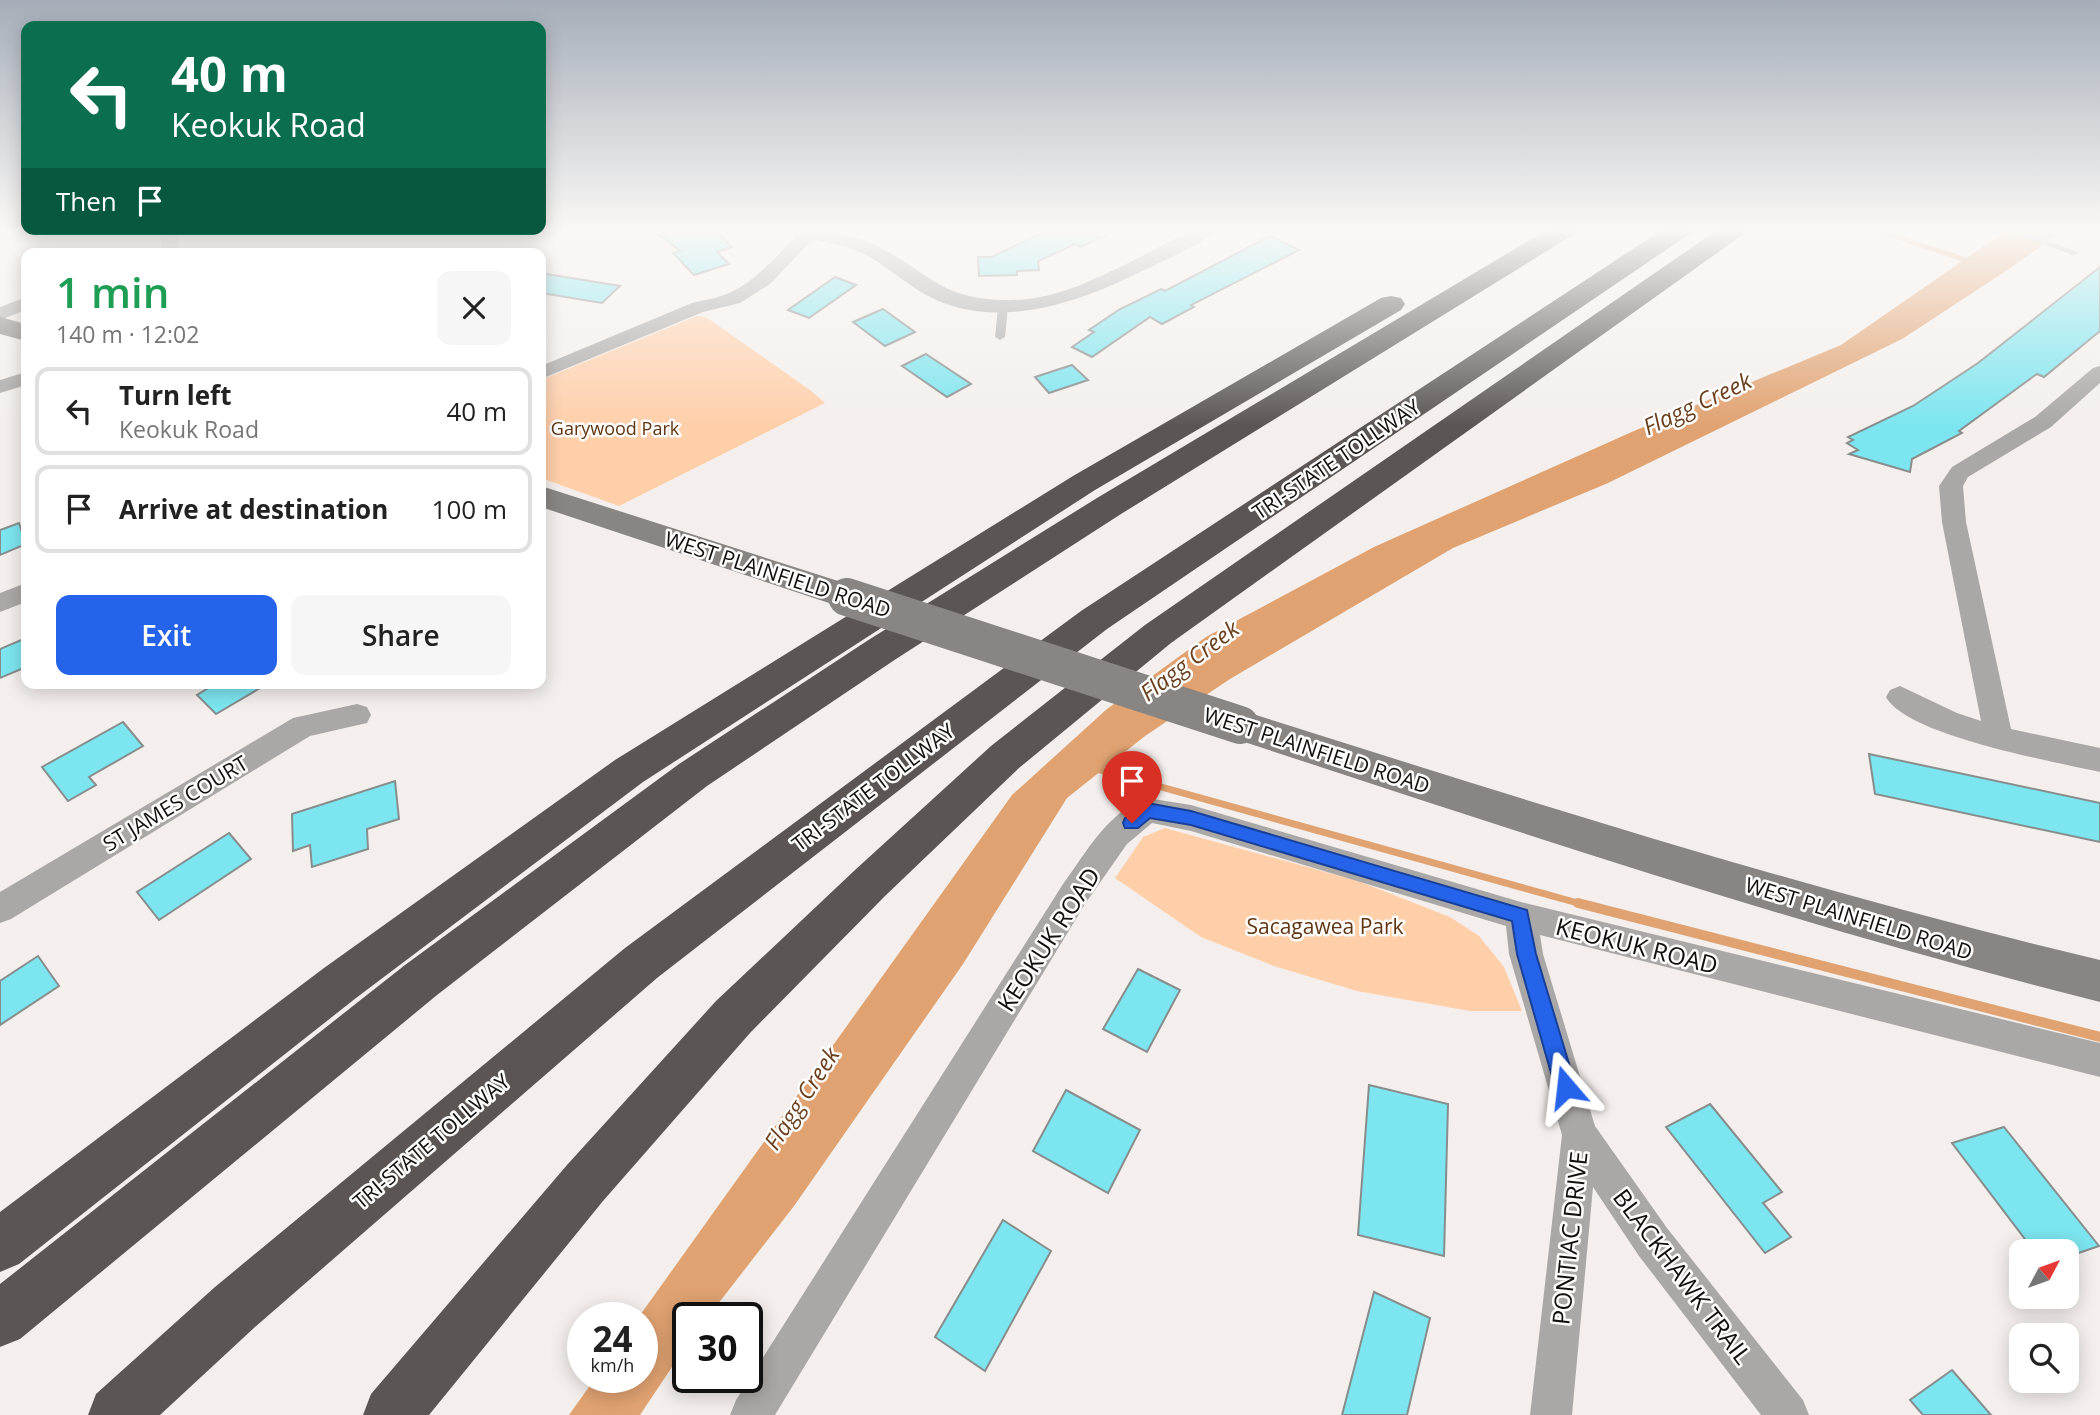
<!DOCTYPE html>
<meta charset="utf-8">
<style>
:root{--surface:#fff;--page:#f6f6f6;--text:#222;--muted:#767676;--line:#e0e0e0;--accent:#2563eb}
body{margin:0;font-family:"Open Sans",sans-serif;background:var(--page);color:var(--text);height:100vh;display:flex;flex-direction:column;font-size:26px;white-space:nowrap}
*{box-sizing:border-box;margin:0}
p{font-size:23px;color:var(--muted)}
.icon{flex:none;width:38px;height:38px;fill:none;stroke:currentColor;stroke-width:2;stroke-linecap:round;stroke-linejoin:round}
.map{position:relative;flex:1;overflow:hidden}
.drawer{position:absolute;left:21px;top:248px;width:525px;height:441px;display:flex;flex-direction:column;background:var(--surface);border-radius:14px;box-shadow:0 4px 18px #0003}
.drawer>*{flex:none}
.top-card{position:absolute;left:21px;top:21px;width:525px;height:214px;border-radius:14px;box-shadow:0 4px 18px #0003;background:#0b6e4f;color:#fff;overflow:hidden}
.needle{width:46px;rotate:49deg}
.buttons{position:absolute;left:2009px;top:1239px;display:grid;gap:14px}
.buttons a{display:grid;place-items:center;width:70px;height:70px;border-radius:14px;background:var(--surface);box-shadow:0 4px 18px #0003;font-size:35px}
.speed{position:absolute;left:567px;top:1302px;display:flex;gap:14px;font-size:35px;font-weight:700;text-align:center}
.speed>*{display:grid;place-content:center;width:91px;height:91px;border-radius:50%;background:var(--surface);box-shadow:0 4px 18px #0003;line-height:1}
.speed small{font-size:18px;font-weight:400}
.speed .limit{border:4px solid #111;border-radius:10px;background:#fff;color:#111}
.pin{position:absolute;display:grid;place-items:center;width:60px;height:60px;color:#fff;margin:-72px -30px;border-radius:50% 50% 50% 0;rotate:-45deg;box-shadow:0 0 7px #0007}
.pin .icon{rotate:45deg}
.me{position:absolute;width:77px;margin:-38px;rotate:343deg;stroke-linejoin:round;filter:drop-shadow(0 0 5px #0008)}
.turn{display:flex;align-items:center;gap:24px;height:147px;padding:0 35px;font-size:32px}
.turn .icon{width:91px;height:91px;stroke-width:2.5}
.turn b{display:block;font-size:49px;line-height:60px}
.then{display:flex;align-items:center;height:66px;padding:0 35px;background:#0003;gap:14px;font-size:26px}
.round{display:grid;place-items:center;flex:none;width:74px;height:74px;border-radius:14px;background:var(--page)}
.summary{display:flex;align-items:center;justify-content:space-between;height:119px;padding:0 35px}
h1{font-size:42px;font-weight:600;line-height:52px;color:#1e9e55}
.button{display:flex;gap:14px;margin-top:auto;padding:14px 35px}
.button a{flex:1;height:80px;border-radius:14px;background:var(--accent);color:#fff;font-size:28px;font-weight:600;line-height:80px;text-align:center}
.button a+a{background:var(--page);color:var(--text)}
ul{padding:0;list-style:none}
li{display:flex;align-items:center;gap:21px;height:88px;margin:0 14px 10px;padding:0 21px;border:4px solid var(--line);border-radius:14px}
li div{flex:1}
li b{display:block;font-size:26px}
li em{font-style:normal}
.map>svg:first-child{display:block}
.green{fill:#ffcfaa}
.water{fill:#e0a271}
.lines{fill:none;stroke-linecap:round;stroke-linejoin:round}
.stream-far2{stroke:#e0a271;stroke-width:5}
.stream-far1{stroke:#e0a271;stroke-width:7}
.stream{stroke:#e0a271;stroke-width:10}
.building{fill:#7ce5ef;stroke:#878d8d;stroke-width:2}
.lane{fill:#aaa8a6;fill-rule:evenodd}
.street{fill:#aaa8a6;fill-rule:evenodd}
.secondary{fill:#888582;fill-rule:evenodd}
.highway{fill:#5b5653;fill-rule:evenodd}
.secondary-bridge{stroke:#888582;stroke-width:38}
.route{fill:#2563eb;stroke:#184099;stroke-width:2}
.labels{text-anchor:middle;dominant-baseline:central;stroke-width:5;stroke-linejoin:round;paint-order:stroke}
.far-park-label{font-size:18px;fill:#603611;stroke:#fefdfd}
.street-label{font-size:21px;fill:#12100f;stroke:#fefdfd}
.park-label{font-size:21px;fill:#603611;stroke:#fefdfd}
.water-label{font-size:23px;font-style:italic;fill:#6a401c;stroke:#fefdfd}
.near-street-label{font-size:24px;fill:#12100f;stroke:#fefdfd}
</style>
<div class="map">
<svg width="2100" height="1415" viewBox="0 0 2100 1415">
<rect width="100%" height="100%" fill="#f4efec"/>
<g class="green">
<polygon points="697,316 706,317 810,390 825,403 619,506 541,478 541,380"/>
<polygon points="1165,828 1358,881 1450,917 1479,936 1504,967 1522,1011 1470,1011 1357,991 1274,966 1201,937 1115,878 1143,837"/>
</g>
<polygon class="water" points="2010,228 2066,228 2009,269 1902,339 1608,483 1453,548 1230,679 1145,736 1067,798 963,964 794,1206 707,1318 688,1318 688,1343 640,1415 569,1415 596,1377 642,1377 642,1318 638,1318 1012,795 1107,709 1206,637 1374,547 1634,431 1841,345"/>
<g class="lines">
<polyline class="stream-far2" points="1870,228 1972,262"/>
<polyline class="stream-far1" points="1093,768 1585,905"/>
<polyline class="stream" points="1578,903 2100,1037"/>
</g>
<g class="building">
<polygon points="650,228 713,228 732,247 717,252 729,264 694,275 673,253 680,251"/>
<polygon points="1045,228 1121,228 1081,247 1075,244 1038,261 1039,270 1017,271 1017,275 979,276 978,257 991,257 1049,230"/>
<polygon points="1270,236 1299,250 1191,305 1194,307 1162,324 1150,317 1092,357 1072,347 1094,332 1089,330 1120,309 1161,289 1165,291"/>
<polygon points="2100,267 2100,331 2044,377 2037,374 2034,376 1959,431 1962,433 1912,459 1910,472 1849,454 1858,450 1847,443 1853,440 1848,437 1913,406 1978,363"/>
<polygon points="541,273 620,286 602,303 541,293"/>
<polygon points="835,277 856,285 809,318 788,310"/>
<polygon points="883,309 915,332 885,346 853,322"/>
<polygon points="926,354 971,384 947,397 902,366"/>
<polygon points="1072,365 1088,380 1049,393 1035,377"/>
<polygon points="19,523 26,544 0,555 0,530"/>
<polygon points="26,638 26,667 0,678 0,649"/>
<polygon points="215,684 267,684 216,714 197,695"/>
<polygon points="123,722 143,746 89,777 96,785 68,801 42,767"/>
<polygon points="1869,754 2100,803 2100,842 1875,794"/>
<polygon points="395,781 399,819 367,829 368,849 312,867 310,845 293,851 292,814"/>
<polygon points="229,833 251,859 159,920 137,892"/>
<polygon points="38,956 59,986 0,1025 0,981"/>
<polygon points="1138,969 1180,990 1147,1052 1103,1029"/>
<polygon points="1369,1085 1448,1104 1444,1256 1358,1235"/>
<polygon points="1066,1090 1140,1130 1108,1193 1033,1151"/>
<polygon points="1710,1104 1782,1192 1763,1203 1791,1237 1765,1253 1666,1127"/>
<polygon points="2004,1127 2099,1246 2067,1257 2067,1251 2034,1251 1952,1143"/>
<polygon points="1003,1220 1051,1251 985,1371 935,1337"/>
<polygon points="1374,1292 1430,1318 1407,1415 1342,1415"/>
<polygon points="1952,1370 1991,1415 1923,1415 1910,1400"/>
</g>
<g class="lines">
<g class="lane">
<polygon points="2001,228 2014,228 2080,253 2072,255"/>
<polygon points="1003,304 1008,307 1005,337 1000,340 995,337 998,307"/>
</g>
<g class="street">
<path d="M777,228H822L821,230C840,233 860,237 877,246C932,274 941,301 1012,300C1057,300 1102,276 1142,256C1170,242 1188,227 1220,228C1210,241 1154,265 1136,274C1073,305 993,331 926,295C905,283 886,265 864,254C848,246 830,243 813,239L770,284L740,303L703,312L541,379V366L692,303C703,300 714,299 724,295C753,284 775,258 796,236L780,232Z"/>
<polygon points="160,229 178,229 179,250 177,254 158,254 161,250"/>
<polygon points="26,297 26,310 0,320 0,307"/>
<path d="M2100,366V383L2051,427L1968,477L1963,486L1966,522L2011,729L2100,748V772C2056,762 1907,736 1886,697L1890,690L1900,686L1957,713L1981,721L1942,522L1939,486L1952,467L2035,417L2093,368Z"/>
<polygon points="26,372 26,385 0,393 0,380"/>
<polygon points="26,583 26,602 0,612 0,593"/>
<polygon points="357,704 367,707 371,715 367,723 310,736 11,919 0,923 0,892 293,718"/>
<path d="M1147,798L1191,805L1521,902L2100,1043V1077L1540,935L1543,954L1595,1126L1667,1228L1803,1400L1809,1415H1761L1639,1256L1593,1187L1572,1415H1530L1562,1135L1509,954L1506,926L1191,831L1152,823L1127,844L1085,904L775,1415H730L736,1400L1063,884C1086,853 1108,811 1147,798Z"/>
</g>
<g class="secondary">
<polygon points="0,317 26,324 26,341 0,334"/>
<polygon points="541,486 860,588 865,597 860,606 847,609 541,507"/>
<path d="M1240,710C1525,800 1809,891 2100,960V1002C1804,928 1516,831 1226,736L1221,725L1226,714Z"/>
</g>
<g class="highway">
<polygon points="1550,228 1580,228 1576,233 1121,514 896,659 707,786 437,995 20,1339 0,1347 0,1284 405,965 679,764 870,639 1097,498"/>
<polygon points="1665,228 1695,228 1691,233 1107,629 657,978 255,1327 160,1415 88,1415 96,1394 215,1287 625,948 1081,611"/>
<polygon points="1720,228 1749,228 1745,233 1171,643 1019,768 885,896 750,1033 603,1201 429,1415 363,1415 371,1394 567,1165 716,1001 855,870 991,746 1145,625"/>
<polygon points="1391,296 1401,298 1405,304 1401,310 1095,490 643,782 356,998 19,1264 0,1272 0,1212 324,968 615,760 1073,476 1381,298"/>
</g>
<polyline class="secondary-bridge" points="847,597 1240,725"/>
</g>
<linearGradient id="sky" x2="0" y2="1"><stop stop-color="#a5adb8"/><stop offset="0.54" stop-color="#faf8f6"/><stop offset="1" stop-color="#faf8f6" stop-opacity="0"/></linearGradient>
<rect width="2100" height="426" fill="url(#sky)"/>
<polygon class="route" points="1147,803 1191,811 1527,910 1536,954 1576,1087 1573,1094 1566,1097 1558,1094 1555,1087 1517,954 1512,921 1191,825 1150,818 1138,828 1125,828 1123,823 1125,818"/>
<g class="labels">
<g class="far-park-label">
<text x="615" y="428">Garywood Park</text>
</g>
<g class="street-label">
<text transform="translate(1336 459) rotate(-34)">TRI-STATE TOLLWAY</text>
<text transform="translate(778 574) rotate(18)">WEST PLAINFIELD ROAD</text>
<text transform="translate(1317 750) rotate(18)">WEST PLAINFIELD ROAD</text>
<text transform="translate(873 787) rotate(-37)">TRI-STATE TOLLWAY</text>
<text transform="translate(175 803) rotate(-31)">ST JAMES COURT</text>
<text transform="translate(1859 918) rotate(17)">WEST PLAINFIELD ROAD</text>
<text transform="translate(431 1141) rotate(-40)">TRI-STATE TOLLWAY</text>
</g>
<g class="park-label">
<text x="1325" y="926">Sacagawea Park</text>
</g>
<g class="water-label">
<text transform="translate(1697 403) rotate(-25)">Flagg Creek</text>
<text transform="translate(1189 660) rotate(-37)">Flagg Creek</text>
<text transform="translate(801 1098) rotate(-57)">Flagg Creek</text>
</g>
<g class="near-street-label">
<text transform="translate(1048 939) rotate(-57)">KEOKUK ROAD</text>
<text transform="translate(1637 945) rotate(14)">KEOKUK ROAD</text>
<text transform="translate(1569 1238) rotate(-84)">PONTIAC DRIVE</text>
<text transform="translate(1683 1276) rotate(53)">BLACKHAWK TRAIL</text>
</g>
</g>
</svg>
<div class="buttons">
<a><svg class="needle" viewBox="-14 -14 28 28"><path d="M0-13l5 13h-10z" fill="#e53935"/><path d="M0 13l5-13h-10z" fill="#767676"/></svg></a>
<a><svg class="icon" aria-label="search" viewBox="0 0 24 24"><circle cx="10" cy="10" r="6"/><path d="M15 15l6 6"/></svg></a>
</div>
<div class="speed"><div>24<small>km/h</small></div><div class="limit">30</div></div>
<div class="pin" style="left:1132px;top:823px;background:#d93025"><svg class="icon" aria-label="arrive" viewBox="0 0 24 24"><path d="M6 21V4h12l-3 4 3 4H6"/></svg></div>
<svg class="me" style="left:1566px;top:1087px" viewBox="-20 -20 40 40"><path d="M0-17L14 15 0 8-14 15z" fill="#2563eb" stroke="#fff" stroke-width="4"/></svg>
<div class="top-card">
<div class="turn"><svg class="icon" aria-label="left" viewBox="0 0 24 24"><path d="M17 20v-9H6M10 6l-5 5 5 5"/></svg><div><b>40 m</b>Keokuk Road</div></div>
<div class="then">Then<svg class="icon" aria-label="arrive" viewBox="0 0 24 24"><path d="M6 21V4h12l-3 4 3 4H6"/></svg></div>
</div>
<section class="drawer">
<div class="summary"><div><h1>1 min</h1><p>140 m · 12:02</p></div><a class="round"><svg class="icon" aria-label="close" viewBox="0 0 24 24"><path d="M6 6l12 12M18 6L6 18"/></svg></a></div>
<ul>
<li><svg class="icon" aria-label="left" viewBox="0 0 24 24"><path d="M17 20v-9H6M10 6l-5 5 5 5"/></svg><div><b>Turn left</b><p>Keokuk Road</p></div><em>40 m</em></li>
<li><svg class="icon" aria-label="arrive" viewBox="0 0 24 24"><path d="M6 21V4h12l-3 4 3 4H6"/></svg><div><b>Arrive at destination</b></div><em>100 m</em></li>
</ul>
<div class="button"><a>Exit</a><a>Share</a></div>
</section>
</div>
